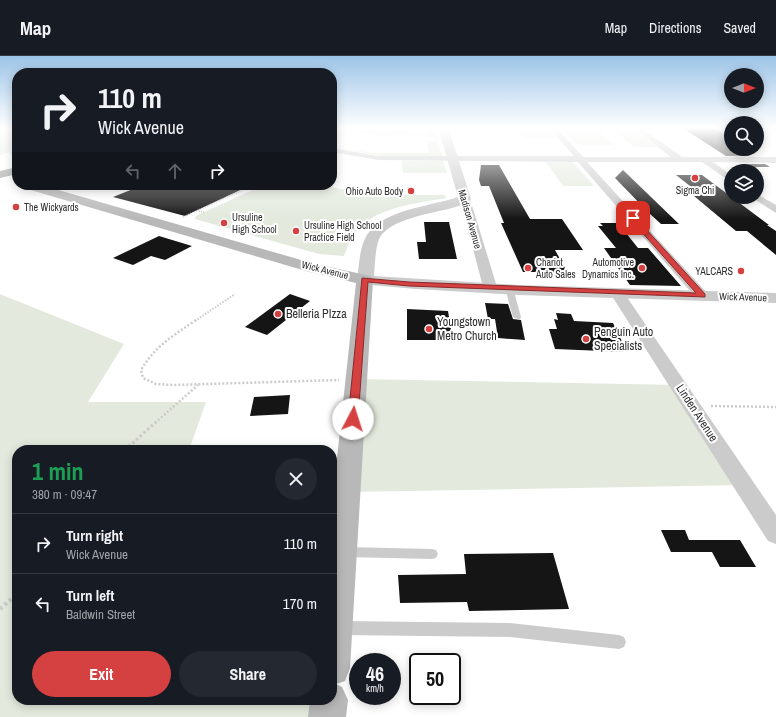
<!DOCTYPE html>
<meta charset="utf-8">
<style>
:root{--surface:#171b24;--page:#242831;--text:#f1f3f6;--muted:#9ea1a6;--line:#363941;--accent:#d54041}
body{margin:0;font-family:"Archivo Narrow",sans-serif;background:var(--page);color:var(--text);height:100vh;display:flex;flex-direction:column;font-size:15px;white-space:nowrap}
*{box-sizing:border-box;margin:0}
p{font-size:13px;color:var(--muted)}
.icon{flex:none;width:22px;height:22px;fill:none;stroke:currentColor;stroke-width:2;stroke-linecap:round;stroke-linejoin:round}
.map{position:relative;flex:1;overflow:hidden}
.side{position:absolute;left:12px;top:389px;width:325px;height:260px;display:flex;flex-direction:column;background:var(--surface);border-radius:16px;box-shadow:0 2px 10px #0003}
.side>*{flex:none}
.hud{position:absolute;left:12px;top:12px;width:325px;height:122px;border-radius:16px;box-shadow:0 2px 10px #0003;background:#171b24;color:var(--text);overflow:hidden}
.needle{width:26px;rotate:90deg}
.tools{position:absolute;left:724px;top:12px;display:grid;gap:8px}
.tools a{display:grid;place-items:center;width:40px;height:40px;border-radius:50%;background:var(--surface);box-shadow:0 2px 10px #0003;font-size:20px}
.speed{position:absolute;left:349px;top:597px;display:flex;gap:8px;font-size:20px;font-weight:700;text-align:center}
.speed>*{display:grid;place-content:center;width:52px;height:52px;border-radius:50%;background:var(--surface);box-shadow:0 2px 10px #0003;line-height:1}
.speed small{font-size:10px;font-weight:400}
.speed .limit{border:2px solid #111;border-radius:6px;background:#fff;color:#111}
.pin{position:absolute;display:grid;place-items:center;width:34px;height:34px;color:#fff;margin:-17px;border-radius:8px;box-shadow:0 2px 6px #0006}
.me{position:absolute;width:44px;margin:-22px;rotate:5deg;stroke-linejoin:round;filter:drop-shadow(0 0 3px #0008)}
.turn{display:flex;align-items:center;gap:14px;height:84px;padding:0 20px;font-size:18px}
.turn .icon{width:52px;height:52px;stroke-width:2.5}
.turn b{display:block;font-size:28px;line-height:34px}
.lanes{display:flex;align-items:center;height:38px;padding:0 20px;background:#0003;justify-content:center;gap:20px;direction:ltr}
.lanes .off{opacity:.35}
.round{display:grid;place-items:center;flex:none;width:42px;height:42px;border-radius:21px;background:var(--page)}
.headline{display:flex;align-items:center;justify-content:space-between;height:68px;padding:0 20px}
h1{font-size:24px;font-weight:700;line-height:30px;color:#1e9e55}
.primary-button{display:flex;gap:8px;margin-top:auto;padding:8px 20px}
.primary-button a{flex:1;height:46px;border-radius:24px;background:var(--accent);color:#fff;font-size:16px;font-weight:700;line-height:46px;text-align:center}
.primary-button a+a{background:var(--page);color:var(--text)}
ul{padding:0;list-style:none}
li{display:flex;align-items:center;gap:12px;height:60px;padding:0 20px;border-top:1px solid var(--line)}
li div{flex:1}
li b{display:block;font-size:15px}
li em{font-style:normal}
header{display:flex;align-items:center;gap:24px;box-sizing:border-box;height:56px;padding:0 20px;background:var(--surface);border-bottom:1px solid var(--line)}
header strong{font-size:19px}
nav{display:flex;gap:22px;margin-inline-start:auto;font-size:14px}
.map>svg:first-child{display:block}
.green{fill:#e3eadd}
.building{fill:#151515}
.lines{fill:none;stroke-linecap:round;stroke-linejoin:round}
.path-far5{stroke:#cbcbcb;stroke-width:1;stroke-dasharray:1 1;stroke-linecap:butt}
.path-far4{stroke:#cbcbcb;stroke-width:1.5;stroke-dasharray:1 1;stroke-linecap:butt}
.path-far3{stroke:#cbcbcb;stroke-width:2;stroke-dasharray:1.5 1.5;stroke-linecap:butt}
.path-far2{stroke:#cbcbcb;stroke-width:2.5;stroke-dasharray:2 2;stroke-linecap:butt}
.path-far1{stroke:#cbcbcb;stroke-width:3;stroke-dasharray:2.5 2.5;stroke-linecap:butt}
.path{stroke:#cbcbcb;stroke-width:4;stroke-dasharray:3 3;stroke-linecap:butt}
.service{fill:#cbcbcb;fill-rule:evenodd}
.minor{fill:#cbcbcb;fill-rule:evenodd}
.tertiary{fill:#cbcbcb;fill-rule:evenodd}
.secondary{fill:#b8b8b8;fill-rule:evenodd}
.motorway{fill:#959595;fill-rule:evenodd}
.route{fill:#d54041;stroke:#8a2a2a}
.poi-dot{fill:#d54041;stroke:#fff;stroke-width:1.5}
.labels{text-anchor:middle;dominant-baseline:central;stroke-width:4;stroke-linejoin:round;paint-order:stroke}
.far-poi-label{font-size:10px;fill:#2e2e2e;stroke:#fff;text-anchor:start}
.far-street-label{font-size:10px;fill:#2e2e2e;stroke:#fff}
.poi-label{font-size:12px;fill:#2e2e2e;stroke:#fff;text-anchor:start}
.street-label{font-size:12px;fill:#2e2e2e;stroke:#fff}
</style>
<header>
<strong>Map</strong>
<nav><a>Map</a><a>Directions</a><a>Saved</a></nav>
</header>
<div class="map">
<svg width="776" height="661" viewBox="0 0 776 661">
<rect width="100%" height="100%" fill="#fff"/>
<g class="green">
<polygon points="17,71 17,94 0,99 0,74"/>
<path d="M356,71H410L411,77L428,78L427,71H434L442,100H381L332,91L372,97H429L427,85H436L435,81H422L421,79H386L385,81C374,81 366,75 354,75C347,75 338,80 332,83V81Z"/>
<polygon points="515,71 547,71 557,82 523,82"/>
<polygon points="561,71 600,71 604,74 599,75 614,89 577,89"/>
<polygon points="612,73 633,73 657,91 634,91"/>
<polygon points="402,105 443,105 447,117 403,117"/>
<polygon points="546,106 573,106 594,130 563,130"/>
<path d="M270,129L310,130L321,129L362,137H376V139H445L446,142C419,147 382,150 361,170C352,178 348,190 344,200L319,198L195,163L196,160L202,157L255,133L264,132Z"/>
<polygon points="0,238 124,288 88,346 206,346 189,394 17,394 17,644 329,644 327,661 0,661"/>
<polygon points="357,323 678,329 744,429 347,436 332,612 332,436 346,436"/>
</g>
<g class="building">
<polygon points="681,71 710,71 731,81 731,93 748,93 755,97 747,97 750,100 726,100"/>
<polygon points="740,108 765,108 770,111 745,111"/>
<polygon points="481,109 499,109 530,163 562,163 583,194 555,194 570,221 542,220 540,216 523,216 501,167 504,167 489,130 481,130 479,124"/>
<polygon points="623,114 679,168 661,168 649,157 615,122"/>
<polygon points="676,119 702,119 769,169 767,169 776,175 776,199 747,175 736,175 682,130 690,130"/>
<polygon points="143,129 251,129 185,160 113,141"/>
<polygon points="424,166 449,166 457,203 419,203 417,186 426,186"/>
<polygon points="600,167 618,167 638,192 648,192 681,230 630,229 604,192 616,192 598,170 603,170"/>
<polygon points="159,180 192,190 165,204 151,200 133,209 113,202"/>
<polygon points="290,238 310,245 267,279 245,271"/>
<polygon points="485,247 508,248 513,263 521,264 525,284 498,282 495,263 488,263"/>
<polygon points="407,253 448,255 452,279 448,279 449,284 407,284"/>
<polygon points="556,257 571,258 574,265 613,267 627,296 555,293 549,273 557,273 554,263 558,264"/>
<polygon points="290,339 288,358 250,360 254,341"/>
<polygon points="661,474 685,474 689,484 740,484 756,511 720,511 712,496 671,496"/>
<polygon points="553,497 569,553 469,555 467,546 400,547 398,519 466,518 464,498"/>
</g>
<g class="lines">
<g class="path-far5">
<polyline points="407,71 408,80"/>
<polyline points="0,72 3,71"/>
<polyline points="362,76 365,75 367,71"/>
<polyline points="10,78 12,75 17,73"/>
<polyline points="0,81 17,76"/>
<polyline points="0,83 17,79"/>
<polyline points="332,83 354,73 351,73"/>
<polyline points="332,110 338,111"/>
</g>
<g class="path-far4">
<polyline points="199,155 204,156"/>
<polyline points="183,161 254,129"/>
</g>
<polyline class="path-far3" points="195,265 235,238"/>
<g class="path-far2">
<path d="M196,264C173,280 156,289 141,314L143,322L156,328L174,329L339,324"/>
<polyline points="711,350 776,351"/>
<polyline points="155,367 198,329"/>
</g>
<polyline class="path-far1" points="125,394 156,366"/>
<polyline class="path" points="0,553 17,538"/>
<g class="service">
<polygon points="509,230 513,232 521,261 520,263 517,263 513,261 505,232"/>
<polygon points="346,491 432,493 436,494 438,498 436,502 432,503 346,501 342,500 340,496 342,492"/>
<polygon points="341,565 510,567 619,579 624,581 626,586 624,591 619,593 510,581 341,579 336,577 334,572 336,567"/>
</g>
<g class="minor">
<polygon points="548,71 556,71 583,101 671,101 632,71 640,71 682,101 776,101 776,107 713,106 731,119 731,126 702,106 587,106 707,237 709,240 707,243 697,243 578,106 378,104 332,96 332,92 378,100 574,100"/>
<polygon points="766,71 776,71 776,75"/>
<polygon points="757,138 776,149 776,157 754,143 752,141 757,141"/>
<polygon points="465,140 470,143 497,231 495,234 485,234 483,231 460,143"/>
<polygon points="617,233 622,234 776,459 776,488 768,485 610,237 612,234"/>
</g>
<g class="tertiary">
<path d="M438,71H448L471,143C468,148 458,150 452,152C433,157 388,163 379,183C375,194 375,208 374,220L519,229L776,237V247L519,239L416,233L359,228L357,224C359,211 359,197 364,185C377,153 430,151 458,141Z"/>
<polygon points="17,93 17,100 11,99 10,97"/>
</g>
<polygon class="secondary" points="22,129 41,129 315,208 371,220 373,224 350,612 345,625 336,628 342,631 348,644 346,661 308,661 310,644 332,644 332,448 356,227 306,215 24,132"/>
<polygon class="motorway" points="17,111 17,118 0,122 0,115"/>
</g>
<linearGradient id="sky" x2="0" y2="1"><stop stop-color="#9cc4e8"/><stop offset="0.44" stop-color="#fff"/><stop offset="1" stop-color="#fff" stop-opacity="0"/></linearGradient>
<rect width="776" height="163" fill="url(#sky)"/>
<polygon class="route" points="631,161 635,161 705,238 705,241 409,230 368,226 358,363 353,366 350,365 348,363 362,222 409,226 696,237 631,164"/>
<g class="poi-dot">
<circle cx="695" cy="122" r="4"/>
<circle cx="411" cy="135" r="4"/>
<circle cx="16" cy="151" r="4"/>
<circle cx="224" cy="167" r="4"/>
<circle cx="296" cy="175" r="4"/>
<circle cx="528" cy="212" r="4"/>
<circle cx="642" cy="212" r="4"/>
<circle cx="741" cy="215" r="4"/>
<circle cx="278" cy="258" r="4"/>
<circle cx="429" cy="273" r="4"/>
<circle cx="586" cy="283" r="4"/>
</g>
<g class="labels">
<g class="far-poi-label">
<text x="695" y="134" text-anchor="middle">Sigma Chi</text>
<text x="403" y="135" text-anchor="end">Ohio Auto Body</text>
<text x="24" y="151">The Wickyards</text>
<text x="232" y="161">Ursuline<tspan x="232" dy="12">High School</tspan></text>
<text x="304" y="169">Ursuline High School<tspan x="304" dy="12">Practice Field</tspan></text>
<text x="536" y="206">Chariot<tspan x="536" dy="12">Auto Sales</tspan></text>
<text x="634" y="206" text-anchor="end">Automotive<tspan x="634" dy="12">Dynamics Inc.</tspan></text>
<text x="733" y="215" text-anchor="end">YALCARS</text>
</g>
<g class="far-street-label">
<text transform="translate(470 163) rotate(74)">Madison Avenue</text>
<text transform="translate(325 214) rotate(14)">Wick Avenue</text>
<text transform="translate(743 241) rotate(2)">Wick Avenue</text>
</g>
<g class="poi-label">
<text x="286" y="258">Belleria PIzza</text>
<text x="437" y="266">Youngstown<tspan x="437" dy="14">Metro Church</tspan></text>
<text x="594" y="276">Penguin Auto<tspan x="594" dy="14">Specialists</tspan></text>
</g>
<g class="street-label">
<text transform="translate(697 357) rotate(57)">Linden Avenue</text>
</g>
</g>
</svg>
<div class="tools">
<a><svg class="needle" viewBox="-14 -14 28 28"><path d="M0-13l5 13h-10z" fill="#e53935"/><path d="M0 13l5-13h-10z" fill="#9ea1a6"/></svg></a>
<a><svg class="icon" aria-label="search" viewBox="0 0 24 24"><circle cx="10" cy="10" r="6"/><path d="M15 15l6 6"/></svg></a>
<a><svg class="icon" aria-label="layers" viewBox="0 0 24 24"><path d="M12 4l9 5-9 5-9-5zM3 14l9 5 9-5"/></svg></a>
</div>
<div class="speed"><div>46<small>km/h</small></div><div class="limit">50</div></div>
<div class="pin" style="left:633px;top:162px;background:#d93025"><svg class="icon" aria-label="arrive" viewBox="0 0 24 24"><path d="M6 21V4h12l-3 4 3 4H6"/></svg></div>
<svg class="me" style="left:353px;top:363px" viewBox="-20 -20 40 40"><circle r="19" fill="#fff"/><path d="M0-13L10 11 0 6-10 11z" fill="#d54041"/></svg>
<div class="hud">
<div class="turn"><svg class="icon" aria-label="right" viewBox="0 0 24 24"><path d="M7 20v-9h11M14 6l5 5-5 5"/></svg><div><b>110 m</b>Wick Avenue</div></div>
<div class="lanes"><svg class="icon off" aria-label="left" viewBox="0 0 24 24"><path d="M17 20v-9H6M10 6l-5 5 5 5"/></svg><svg class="icon off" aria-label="ahead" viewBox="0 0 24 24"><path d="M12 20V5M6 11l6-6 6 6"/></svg><svg class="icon" aria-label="right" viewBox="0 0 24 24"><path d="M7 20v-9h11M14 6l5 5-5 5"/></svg></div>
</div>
<section class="side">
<div class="headline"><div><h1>1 min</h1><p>380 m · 09:47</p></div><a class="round"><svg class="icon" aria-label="close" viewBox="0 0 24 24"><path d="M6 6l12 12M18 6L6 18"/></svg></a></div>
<ul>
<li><svg class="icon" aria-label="right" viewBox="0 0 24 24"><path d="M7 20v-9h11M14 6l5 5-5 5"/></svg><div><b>Turn right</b><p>Wick Avenue</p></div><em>110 m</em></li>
<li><svg class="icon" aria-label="left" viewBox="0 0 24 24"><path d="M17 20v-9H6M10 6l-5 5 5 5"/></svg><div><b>Turn left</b><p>Baldwin Street</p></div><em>170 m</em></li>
</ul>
<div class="primary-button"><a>Exit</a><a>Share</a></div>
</section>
</div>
